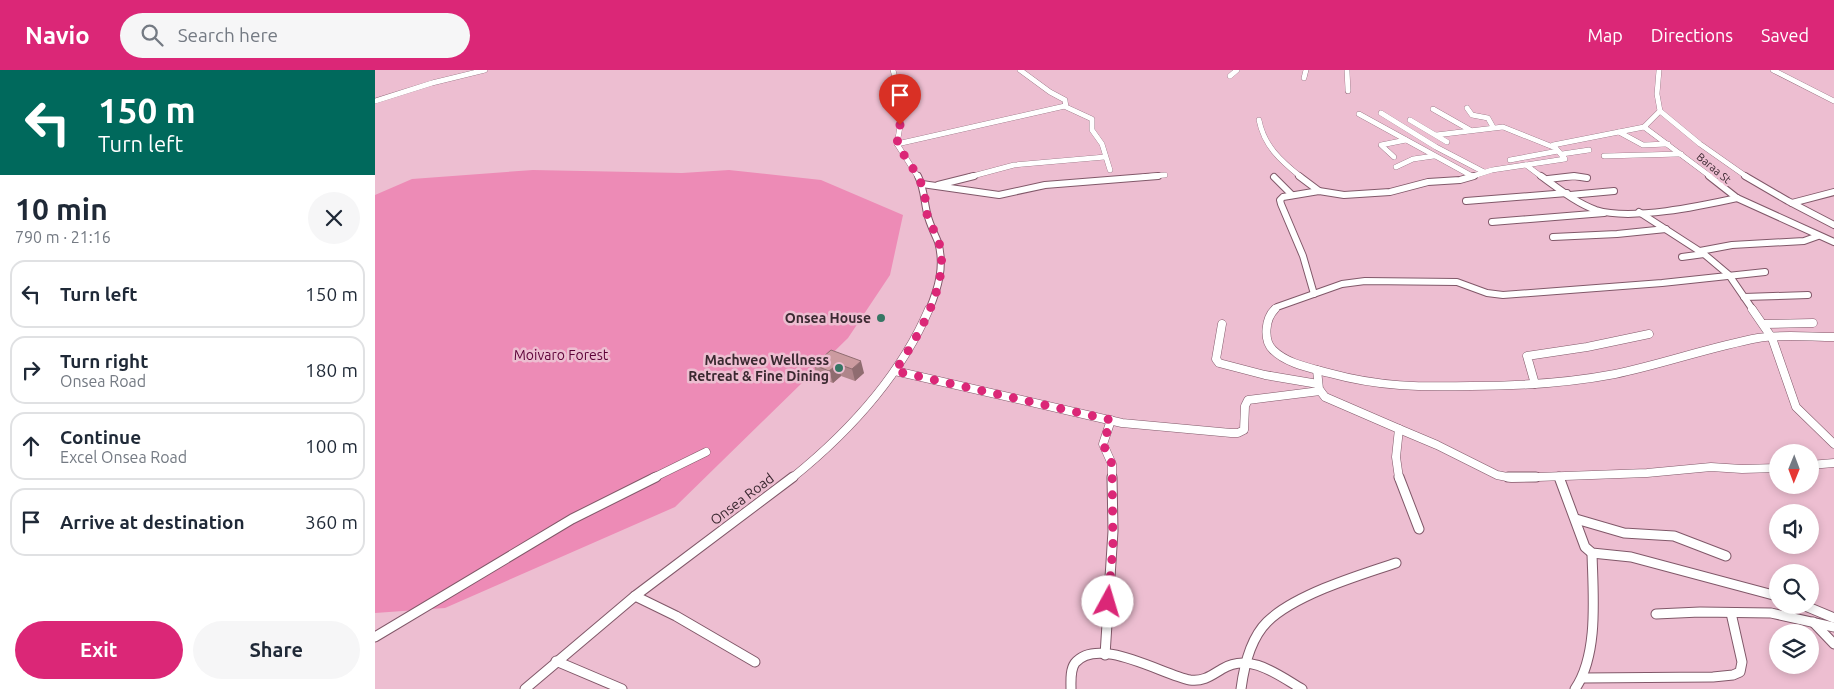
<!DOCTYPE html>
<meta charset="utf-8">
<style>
:root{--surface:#fff;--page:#f6f6f7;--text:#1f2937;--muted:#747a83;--line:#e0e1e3;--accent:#db2777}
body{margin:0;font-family:Ubuntu,sans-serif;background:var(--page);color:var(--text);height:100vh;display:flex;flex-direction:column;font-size:19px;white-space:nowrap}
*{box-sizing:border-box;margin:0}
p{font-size:16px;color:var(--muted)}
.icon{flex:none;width:28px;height:28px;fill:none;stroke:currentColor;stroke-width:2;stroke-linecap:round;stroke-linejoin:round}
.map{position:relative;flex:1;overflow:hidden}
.side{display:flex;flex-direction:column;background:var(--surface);width:375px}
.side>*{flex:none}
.top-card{background:#00695c;color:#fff;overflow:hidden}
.needle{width:32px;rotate:181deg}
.buttons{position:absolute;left:1394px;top:374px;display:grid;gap:10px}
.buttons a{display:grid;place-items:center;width:50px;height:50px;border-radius:50%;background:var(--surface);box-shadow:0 2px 8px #0003;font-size:25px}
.pin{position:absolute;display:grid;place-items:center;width:42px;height:42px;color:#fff;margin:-51px -21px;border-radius:50% 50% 50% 0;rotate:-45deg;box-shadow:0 0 5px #0007}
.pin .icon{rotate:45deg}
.me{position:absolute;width:55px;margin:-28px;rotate:6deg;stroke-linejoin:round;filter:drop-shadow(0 0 4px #0008)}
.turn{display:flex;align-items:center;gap:18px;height:105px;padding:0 15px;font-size:22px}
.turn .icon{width:65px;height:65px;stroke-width:2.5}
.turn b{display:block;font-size:35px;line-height:42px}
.round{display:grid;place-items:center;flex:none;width:52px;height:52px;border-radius:26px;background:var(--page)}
.summary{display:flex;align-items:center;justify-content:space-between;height:85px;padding:0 15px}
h1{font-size:30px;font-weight:700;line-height:38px}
.primary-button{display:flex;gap:10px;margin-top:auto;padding:10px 15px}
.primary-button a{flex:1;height:58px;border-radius:30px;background:var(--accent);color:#fff;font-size:20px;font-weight:700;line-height:58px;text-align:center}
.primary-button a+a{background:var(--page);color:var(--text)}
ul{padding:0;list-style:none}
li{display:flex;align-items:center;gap:15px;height:68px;margin:0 10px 8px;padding:0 5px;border:2px solid var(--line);border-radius:15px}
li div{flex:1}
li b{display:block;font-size:19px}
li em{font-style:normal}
header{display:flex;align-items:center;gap:30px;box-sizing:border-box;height:70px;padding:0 25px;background:var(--accent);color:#fff}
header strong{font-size:24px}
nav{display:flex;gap:28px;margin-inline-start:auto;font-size:18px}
.search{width:350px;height:45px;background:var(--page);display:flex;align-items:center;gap:12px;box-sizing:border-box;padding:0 18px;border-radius:28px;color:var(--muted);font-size:19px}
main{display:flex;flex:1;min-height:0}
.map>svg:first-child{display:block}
.green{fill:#ed8bb6}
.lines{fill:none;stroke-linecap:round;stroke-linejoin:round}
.minor-far3-casing{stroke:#815869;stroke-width:5.5}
.minor-far2-casing{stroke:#815869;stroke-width:8}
.minor-far1-casing{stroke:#815869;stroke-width:9}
.minor-casing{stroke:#815869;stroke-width:11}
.minor-far3{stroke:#fff;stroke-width:5}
.minor-far2{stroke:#fff;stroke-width:6}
.minor-far1{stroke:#fff;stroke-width:8}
.minor{stroke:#fff;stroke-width:9}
.wall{fill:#af858a}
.shaded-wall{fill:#8f6c70}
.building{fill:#cc9ba0;stroke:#8f6c70}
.route{stroke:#db2777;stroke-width:9;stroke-dasharray:0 16.2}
.poi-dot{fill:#367664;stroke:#edbed1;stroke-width:2}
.labels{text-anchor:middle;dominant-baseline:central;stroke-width:5;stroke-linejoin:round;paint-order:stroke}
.far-street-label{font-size:11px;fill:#3b2931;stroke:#edbed1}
.poi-label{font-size:14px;font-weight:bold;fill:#3b2931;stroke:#edbed1;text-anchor:end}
.park-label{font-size:14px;fill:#5d0238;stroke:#edbed1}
.street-label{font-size:14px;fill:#3b2931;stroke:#edbed1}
</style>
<header>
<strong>Navio</strong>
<div class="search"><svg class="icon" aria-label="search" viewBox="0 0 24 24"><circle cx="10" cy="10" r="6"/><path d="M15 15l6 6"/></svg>Search here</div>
<nav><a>Map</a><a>Directions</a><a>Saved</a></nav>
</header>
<main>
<section class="side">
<div class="top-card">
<div class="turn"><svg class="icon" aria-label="left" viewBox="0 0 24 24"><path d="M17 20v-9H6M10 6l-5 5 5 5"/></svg><div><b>150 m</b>Turn left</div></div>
</div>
<div class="summary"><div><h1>10 min</h1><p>790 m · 21:16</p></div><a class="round"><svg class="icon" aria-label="close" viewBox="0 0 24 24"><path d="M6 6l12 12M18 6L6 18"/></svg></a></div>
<ul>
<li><svg class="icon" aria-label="left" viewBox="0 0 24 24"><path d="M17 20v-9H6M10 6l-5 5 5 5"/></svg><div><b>Turn left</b></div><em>150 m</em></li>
<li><svg class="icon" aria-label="right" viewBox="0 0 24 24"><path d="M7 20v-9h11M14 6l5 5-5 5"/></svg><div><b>Turn right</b><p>Onsea Road</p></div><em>180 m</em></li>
<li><svg class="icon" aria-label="ahead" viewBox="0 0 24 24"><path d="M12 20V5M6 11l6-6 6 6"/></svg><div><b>Continue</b><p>Excel Onsea Road</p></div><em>100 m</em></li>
<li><svg class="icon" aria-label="arrive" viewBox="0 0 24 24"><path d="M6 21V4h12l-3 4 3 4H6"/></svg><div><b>Arrive at destination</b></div><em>360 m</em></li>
</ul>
<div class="primary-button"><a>Exit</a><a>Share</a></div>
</section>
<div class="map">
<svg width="1459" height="619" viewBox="0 0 1459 619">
<rect width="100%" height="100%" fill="#edbed1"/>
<polygon class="green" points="158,100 307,103 354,100 446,110 528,145 515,205 473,268 300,437 70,538 0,543 0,125 37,109"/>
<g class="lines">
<defs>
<g id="minor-far3">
<polyline points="518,0 528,39 522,74 543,107"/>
<polyline points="645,0 675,22 690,30 691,37 717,49 717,60 727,74 735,100"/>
<polyline points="972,0 973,21"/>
<polyline points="1284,0 1282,24 1285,41 1269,57 1336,107"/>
<polyline points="1398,0 1459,31"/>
<polyline points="855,6 862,0"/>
<polyline points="929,8 931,0"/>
<polyline points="0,31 57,13 110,0"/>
<polyline points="1092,38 1097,45 1113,48 1118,57"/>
<polyline points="1058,39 1095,60"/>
<polyline points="1285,41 1325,74 1372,107"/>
<polyline points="1006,43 1061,77 1109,102"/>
<polyline points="984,44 1097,106"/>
<path d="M884,50C889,76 906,91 926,107"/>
<polyline points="1035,50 1072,72"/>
<polyline points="1244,62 1268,75 1293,74"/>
<polyline points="1061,65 1128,57 1178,77"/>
<polyline points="522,74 690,36"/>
<polyline points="1187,84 1214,80"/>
<polyline points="1229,86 1306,84"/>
<polyline points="1019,87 1006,75 1031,70"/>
<polyline points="1135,90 1183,81"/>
<polyline points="1151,95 1167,107"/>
<polyline points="1021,97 1038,89 1059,86"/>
<polyline points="594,107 639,95 730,87"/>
<polyline points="768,107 790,105"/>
<polyline points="1095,107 1117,100 1190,89 1178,75 1269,57"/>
<polyline points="1192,107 1204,107"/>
</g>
<g id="minor-far2">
<path d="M543,106C549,118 549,130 552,143C554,153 559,162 563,172C570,196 563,219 554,240"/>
<polyline points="924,106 944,121"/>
<path d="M1166,106C1183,118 1201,133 1221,140C1256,151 1326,136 1362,128"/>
<polyline points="1334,106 1362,128 1459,172"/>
<polyline points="1370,106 1413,131 1459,155"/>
<polyline points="899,107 917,125"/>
<polyline points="1173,109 1199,106 1212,108"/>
<polyline points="547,114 624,125 670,115 783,106"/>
<polyline points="563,115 599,106"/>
<polyline points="1195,125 1239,121"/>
<polyline points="1091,131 1192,123"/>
<polyline points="1417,133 1459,122"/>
<polyline points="1264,142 1329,184 1354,205 1378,240"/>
<polyline points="1117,152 1229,143"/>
<polyline points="1178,167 1242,164 1291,159"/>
<polyline points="1325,181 1357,175 1429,171 1443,166"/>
<polyline points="1307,187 1329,184"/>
<polyline points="939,224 928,186 906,134 905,130 908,127 944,121 969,125 1015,122 1053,112 1085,110 1099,106"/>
<polyline points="1369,227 1433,225"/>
<polyline points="899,240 902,237 967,214 990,211 1082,212 1112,223 1128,225 1287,213 1390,202"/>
</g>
<g id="minor-far1">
<path d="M900,239C890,249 888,270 898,280C912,294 936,298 954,303C1005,317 1044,317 1096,316C1144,316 1193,313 1240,304C1288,294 1335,277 1383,268C1406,264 1436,267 1459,267"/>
<polyline points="1377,239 1397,268 1421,337 1459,374"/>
<polyline points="847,254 841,289 844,293 890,305 943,314"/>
<polyline points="1389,254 1438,253"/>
<polyline points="942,300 944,319 950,327 1024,359 1021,387 1024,408"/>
<polyline points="520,301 747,353 856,363 863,363 869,360 870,336 873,330 945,321"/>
<polyline points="1160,314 1152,286 1212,277 1274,264"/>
<polyline points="736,350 728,374 737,394 737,408"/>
<polyline points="1024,359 1062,375 1122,405 1137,408 1272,403 1336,397 1367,399 1402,398"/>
<polyline points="1435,395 1459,393"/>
<polyline points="278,408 331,382"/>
<path d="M417,408C474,362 525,307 554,239"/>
</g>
<g id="minor">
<polyline points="1024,407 1044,459"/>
<polyline points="1133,407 1161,407"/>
<polyline points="1184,407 1210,477 1217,483 1256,487 1402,526"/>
<polyline points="1201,449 1249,463 1299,466 1351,486"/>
<polyline points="260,526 301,546 380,592"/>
<polyline points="1428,535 1459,548"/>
<polyline points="1281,544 1325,542 1396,543 1459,557"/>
<polyline points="1438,552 1459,574"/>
<polyline points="0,567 197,449 281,407"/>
<polyline points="730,585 738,461 737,407"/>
<polyline points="181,591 247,619"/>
<polyline points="1208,608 1338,607 1358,605 1365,602 1367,592 1356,543"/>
<polyline points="150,619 260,526 418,407"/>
<path d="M696,619C696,611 695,600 700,593C723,565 788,605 815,610C828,612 837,605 847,599C875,582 903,605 927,619"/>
<path d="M866,619C869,596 875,569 892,552C919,525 984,505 1021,493"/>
<path d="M1200,619C1224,584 1218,524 1217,483"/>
</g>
</defs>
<use href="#minor-far3" class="minor-far3-casing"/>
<use href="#minor-far2" class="minor-far2-casing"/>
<use href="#minor-far1" class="minor-far1-casing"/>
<use href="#minor" class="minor-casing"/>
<use href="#minor-far3" class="minor-far3"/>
<use href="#minor-far2" class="minor-far2"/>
<use href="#minor-far1" class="minor-far1"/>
<use href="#minor" class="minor"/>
</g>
<polygon class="wall" points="456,280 489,303 480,311 466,306 458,313 442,307 439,295"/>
<g class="shaded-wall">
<polygon points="486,291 489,303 480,311 477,299"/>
<polygon points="463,294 466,306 458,313 454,301"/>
</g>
<polygon class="building" points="456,280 486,291 477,299 463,294 454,301 439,295"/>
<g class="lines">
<path class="route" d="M525,55L522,74C531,89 542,102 548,118C551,127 550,138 553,148C557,158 563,166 565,177C574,216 541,270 520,301L736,350L728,374L737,394L738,477L733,532"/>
</g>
<g class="poi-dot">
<circle cx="506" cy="248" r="5"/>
<circle cx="464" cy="298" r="5"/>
</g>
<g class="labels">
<g class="far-street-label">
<text transform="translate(1339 98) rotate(40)">Baraa St</text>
</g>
<g class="poi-label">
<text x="496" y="248">Onsea House</text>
<text x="454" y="290">Machweo Wellness<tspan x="454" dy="16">Retreat &amp; Fine Dining</tspan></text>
</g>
<g class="park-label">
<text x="186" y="285">Moivaro Forest</text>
</g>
<g class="street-label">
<text transform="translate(367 429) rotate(-37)">Onsea Road</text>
</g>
</g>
</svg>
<div class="buttons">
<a><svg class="needle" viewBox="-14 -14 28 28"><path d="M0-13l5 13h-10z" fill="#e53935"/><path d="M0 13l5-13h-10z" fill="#747a83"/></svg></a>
<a><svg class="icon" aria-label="sound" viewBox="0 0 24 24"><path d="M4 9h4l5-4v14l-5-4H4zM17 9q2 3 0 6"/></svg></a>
<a><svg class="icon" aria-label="search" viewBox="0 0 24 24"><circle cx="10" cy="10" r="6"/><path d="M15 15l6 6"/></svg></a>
<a><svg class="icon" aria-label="layers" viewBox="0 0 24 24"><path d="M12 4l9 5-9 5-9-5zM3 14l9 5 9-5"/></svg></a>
</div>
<div class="pin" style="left:525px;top:55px;background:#d93025"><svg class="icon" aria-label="arrive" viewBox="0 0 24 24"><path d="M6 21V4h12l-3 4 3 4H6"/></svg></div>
<svg class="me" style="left:733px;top:532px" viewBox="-20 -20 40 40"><circle r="19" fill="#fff"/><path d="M0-13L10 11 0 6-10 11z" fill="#db2777"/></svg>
</div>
</main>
